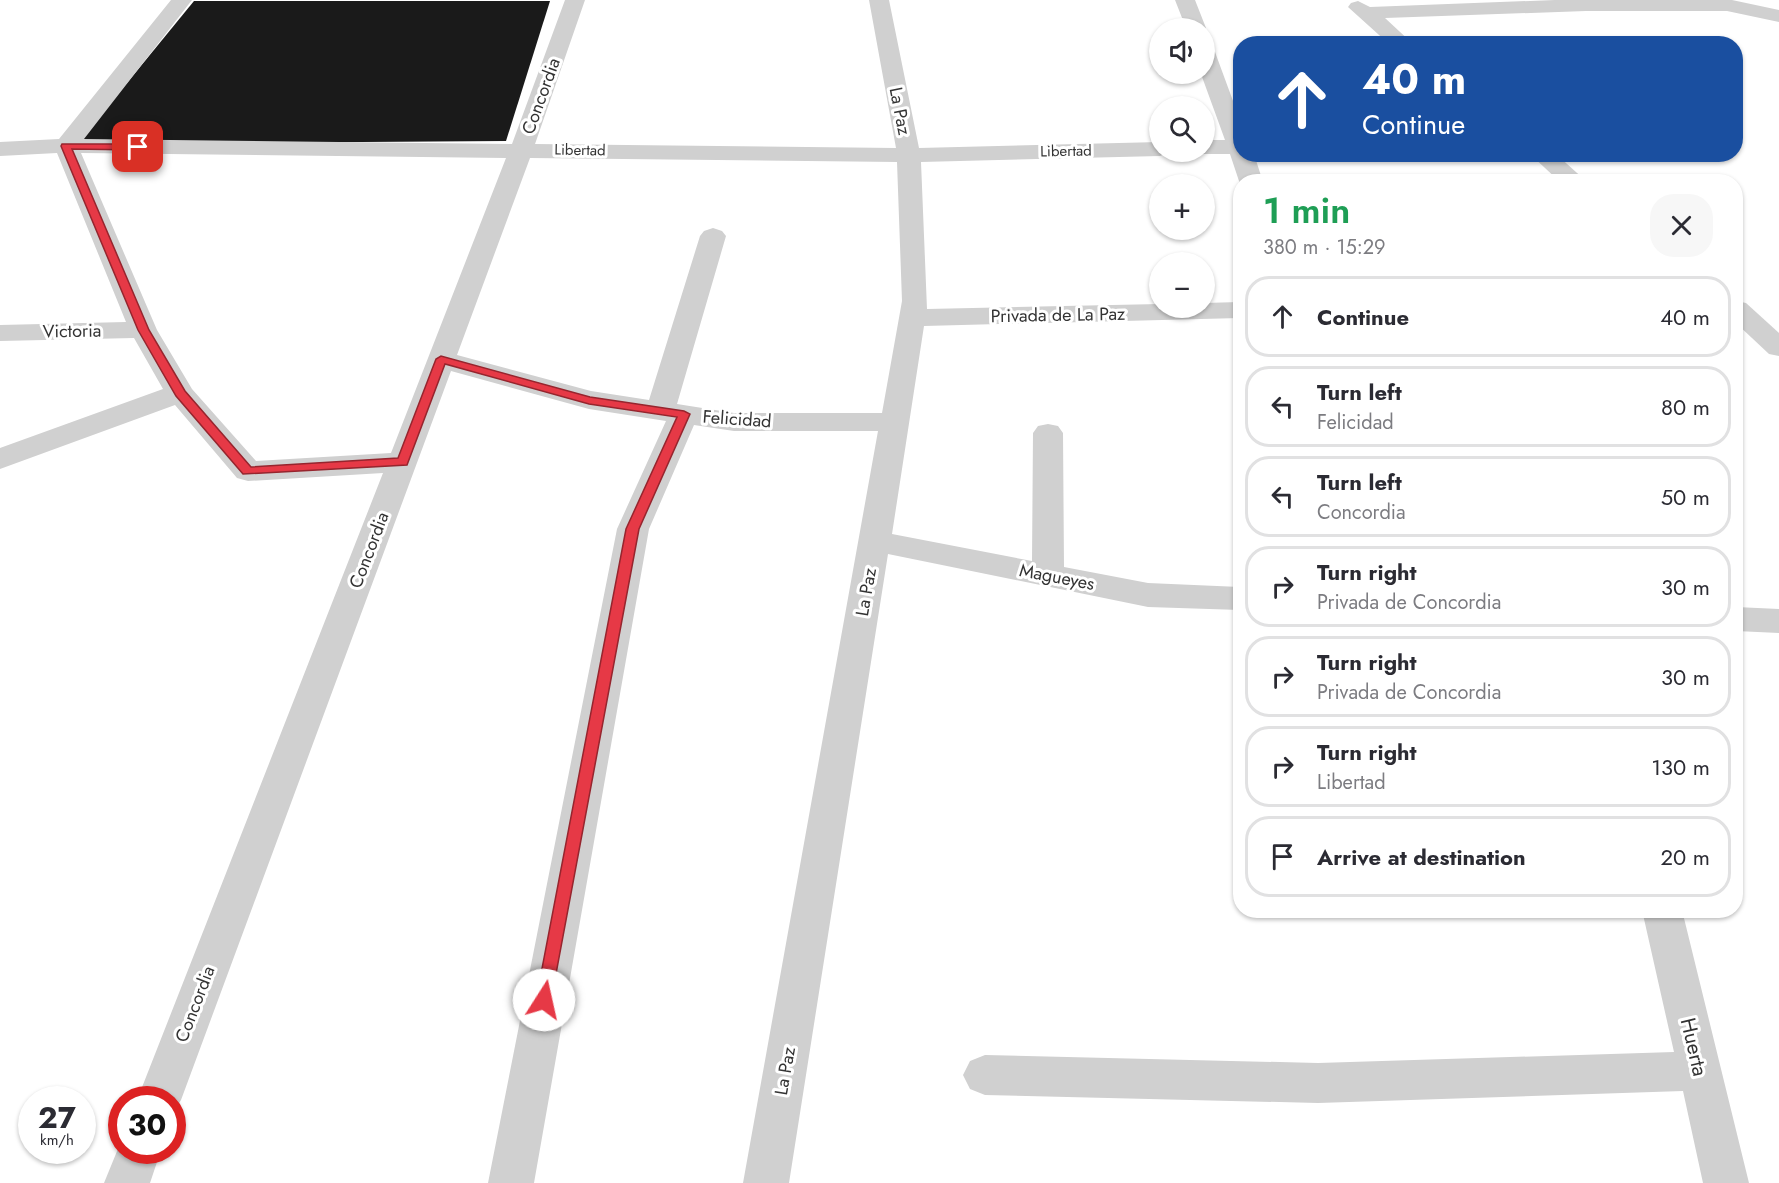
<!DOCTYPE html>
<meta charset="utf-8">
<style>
:root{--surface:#fff;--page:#f7f7f7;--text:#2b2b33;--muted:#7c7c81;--line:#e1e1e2}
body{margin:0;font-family:Jost,sans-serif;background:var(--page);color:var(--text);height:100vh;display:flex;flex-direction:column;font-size:22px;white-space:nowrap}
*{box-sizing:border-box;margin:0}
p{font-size:20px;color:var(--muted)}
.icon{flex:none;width:33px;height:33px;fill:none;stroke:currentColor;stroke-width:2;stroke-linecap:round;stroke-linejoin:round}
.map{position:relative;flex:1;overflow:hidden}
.panel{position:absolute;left:1233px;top:174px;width:510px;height:744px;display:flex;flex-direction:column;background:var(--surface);border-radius:24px;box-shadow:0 2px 4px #0004}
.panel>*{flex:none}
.banner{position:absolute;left:1233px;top:36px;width:510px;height:126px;border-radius:24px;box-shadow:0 2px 4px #0004;background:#1a4fa0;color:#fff;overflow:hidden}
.tools{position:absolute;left:1149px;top:18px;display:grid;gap:12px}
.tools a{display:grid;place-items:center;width:66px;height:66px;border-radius:50%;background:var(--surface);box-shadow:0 2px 4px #0004;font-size:30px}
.speed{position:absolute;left:18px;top:1086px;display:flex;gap:12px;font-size:30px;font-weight:700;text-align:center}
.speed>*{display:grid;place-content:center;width:78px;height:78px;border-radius:50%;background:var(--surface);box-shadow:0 2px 4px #0004;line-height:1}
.speed small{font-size:15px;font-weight:400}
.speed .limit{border:9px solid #d22;background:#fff;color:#111}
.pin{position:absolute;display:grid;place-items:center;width:51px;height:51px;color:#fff;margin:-26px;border-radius:12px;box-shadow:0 3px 9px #0006}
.me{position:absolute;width:66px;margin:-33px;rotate:10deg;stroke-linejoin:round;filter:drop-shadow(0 0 4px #0008)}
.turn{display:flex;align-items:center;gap:21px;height:126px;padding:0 30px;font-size:27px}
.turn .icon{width:78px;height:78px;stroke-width:2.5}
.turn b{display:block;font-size:42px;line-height:51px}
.round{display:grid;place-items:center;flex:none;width:63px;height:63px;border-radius:24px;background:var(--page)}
.summary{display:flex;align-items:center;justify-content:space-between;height:102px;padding:0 30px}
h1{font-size:36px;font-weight:600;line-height:45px;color:#1e9e55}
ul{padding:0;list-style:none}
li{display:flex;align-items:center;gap:18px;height:81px;margin:0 12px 9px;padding:0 18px;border:3px solid var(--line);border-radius:24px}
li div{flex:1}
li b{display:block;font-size:22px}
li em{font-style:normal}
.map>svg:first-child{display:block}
.building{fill:#1a1a1a}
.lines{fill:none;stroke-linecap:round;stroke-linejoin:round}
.minor{fill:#d0d0d0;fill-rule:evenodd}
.route{fill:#e63946;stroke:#96252e;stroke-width:1.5}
.labels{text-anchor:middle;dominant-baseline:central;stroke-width:6;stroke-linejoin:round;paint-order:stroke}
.far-street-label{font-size:15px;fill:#333;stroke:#fff}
.street-label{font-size:18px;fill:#333;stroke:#fff}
.near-street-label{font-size:21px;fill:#333;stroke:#fff}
</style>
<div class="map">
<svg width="1779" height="1183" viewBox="0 0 1779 1183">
<rect width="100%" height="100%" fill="#fff"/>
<polygon class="building" points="194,1 550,1 506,141 77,144"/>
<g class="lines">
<g class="minor">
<path d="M171,0H192L84,139L512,144L565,0H585L535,144L896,148L869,0H889L919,148L1160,142V152H1170L1160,156L921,162L927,309L1160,304V308H1204V303L1240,302V318L924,326L892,534L1032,561L1033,433L1038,426L1048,424L1058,426L1063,433L1064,567L1148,583L1240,587V610L1148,607L888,554L789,1183H743L878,431H734L694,425L649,529L534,1183H488L617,529L666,421L589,409L451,371L181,1100L172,1115V1100H137L383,473L248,481L237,478L175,405L0,469V448L163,389L134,338L0,341V325L126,322L57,153L0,156V142L59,139ZM81,153L506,158L391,453L256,461L192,389L157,330ZM530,158L897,162L902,301L882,413H734L677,404L726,236L722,231L713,228L704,231L700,236L649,400L591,391L457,355Z"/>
<polygon points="1175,0 1195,0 1206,28 1204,31 1204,28 1186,28"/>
<polygon points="1555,0 1732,0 1779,10 1779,22 1727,11 1586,11 1385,18 1413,44 1389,44 1348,7 1351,3 1358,1 1370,7"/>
<polygon points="1204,46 1212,47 1215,52 1240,120 1240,154 1254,154 1263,182 1240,182 1240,184 1230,154 1204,154 1195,152 1204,152 1204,140 1225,140 1201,74 1204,74"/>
<polygon points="1530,154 1556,154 1587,182 1560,182"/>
<polygon points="1736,301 1746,303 1779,333 1779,356 1769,354 1736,323"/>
<polygon points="1736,607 1779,609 1779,633 1736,631"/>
<polygon points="1642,910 1682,910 1749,1183 1703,1183 1683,1091 1318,1103 985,1095 970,1089 963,1075 970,1061 985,1055 1318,1063 1674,1052"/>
<polygon points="122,1139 122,1150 161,1150 150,1183 104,1183"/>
</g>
</g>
<polygon class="route" points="62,144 138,144 143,147 138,150 72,149 149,330 185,391 251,467 398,458 436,359 441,356 590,397 684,411 690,414 639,529 550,1006 544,1008 538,1006 536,1000 626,529 677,417 589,404 445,364 407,465 243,474 176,396 138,330 61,146"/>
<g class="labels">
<g class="far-street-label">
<text transform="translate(580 150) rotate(1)">Libertad</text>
<text transform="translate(1066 151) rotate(-1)">Libertad</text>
</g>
<g class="street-label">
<text transform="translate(541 96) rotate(-70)">Concordia</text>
<text transform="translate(900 111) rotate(79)">La Paz</text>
<text transform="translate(1058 315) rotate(-1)">Privada de La Paz</text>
<text transform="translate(72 331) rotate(-1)">Victoria</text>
<text transform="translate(737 419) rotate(4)">Felicidad</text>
<text transform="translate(369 550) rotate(-69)">Concordia</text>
<text transform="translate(1057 577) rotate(11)">Magueyes</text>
<text transform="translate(866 592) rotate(-80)">La Paz</text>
<text transform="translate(195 1004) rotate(-69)">Concordia</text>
<text transform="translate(785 1071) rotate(-80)">La Paz</text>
</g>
<g class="near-street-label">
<text transform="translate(1694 1047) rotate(77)">Huerta</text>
</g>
</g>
</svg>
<div class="tools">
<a><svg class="icon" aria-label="sound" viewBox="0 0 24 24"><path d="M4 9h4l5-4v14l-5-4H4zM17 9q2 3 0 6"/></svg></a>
<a><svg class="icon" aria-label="search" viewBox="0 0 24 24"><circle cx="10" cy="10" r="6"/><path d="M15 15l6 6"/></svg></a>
<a>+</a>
<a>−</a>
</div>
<div class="speed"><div>27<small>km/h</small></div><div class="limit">30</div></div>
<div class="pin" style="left:138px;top:147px;background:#d93025"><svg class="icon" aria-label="arrive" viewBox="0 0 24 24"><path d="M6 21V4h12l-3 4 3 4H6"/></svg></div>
<svg class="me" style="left:544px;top:1000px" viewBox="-20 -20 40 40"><circle r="19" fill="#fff"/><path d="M0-13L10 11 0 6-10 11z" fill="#e63946"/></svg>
<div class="banner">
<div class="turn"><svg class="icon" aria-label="ahead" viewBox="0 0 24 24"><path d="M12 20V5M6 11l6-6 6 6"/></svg><div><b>40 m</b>Continue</div></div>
</div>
<section class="panel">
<div class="summary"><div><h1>1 min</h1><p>380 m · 15:29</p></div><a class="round"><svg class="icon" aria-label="close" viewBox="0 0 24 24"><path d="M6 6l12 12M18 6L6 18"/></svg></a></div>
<ul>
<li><svg class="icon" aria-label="ahead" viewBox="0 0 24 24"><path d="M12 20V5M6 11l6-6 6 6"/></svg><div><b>Continue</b></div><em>40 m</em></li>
<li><svg class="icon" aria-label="left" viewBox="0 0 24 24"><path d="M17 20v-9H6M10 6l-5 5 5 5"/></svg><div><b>Turn left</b><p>Felicidad</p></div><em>80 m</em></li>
<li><svg class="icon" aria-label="left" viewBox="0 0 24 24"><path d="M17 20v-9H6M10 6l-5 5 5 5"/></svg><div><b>Turn left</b><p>Concordia</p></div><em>50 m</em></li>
<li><svg class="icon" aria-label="right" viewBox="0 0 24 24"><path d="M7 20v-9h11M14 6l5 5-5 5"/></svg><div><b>Turn right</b><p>Privada de Concordia</p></div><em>30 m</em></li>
<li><svg class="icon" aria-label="right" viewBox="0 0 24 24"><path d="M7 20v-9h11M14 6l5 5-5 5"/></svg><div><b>Turn right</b><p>Privada de Concordia</p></div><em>30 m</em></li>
<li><svg class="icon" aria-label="right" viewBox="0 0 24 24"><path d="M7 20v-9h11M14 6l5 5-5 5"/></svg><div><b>Turn right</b><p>Libertad</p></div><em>130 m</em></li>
<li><svg class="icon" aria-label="arrive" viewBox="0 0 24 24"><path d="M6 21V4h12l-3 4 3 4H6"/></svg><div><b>Arrive at destination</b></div><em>20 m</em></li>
</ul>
</section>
</div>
